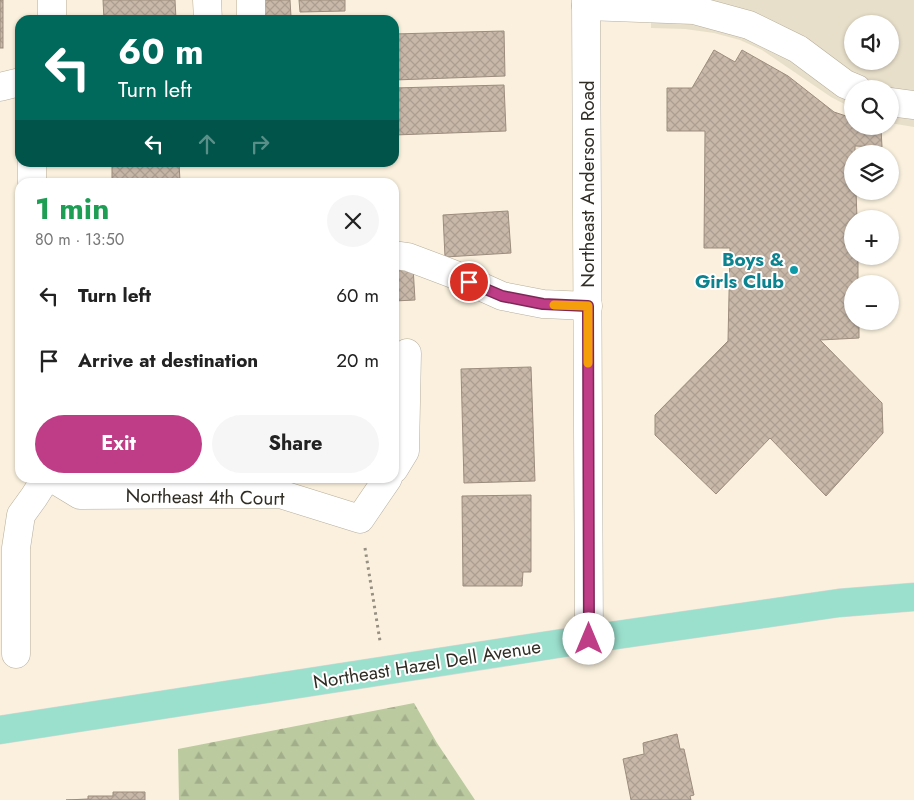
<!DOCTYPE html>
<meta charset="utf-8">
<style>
:root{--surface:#fff;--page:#f6f6f6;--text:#222;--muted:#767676;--accent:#be3d86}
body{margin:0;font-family:Jost,sans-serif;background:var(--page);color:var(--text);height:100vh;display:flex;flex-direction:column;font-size:19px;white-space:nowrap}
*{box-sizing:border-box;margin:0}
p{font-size:16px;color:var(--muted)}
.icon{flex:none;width:28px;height:28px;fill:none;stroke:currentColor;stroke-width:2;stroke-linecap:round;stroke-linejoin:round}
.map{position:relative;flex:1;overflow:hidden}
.panel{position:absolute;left:15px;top:178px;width:384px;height:305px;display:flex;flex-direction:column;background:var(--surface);border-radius:15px;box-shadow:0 1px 4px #0004}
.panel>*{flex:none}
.top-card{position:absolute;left:15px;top:15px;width:384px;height:152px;border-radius:15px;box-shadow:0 1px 4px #0004;background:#00695c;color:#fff;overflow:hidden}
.buttons{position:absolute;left:844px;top:15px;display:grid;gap:10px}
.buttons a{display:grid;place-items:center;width:55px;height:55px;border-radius:50%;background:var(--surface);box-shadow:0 1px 4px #0004;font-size:25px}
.pin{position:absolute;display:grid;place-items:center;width:42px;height:42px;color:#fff;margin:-21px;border:2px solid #fff;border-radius:50%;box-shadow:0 1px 5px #0007}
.me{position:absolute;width:55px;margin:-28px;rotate:0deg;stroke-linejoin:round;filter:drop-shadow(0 0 4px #0008)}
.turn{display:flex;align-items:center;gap:18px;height:105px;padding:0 20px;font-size:22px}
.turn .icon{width:65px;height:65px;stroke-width:2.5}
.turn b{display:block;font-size:35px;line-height:42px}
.lanes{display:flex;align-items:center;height:48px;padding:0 20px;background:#0003;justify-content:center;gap:25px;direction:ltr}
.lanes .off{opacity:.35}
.round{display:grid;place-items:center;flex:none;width:52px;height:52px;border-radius:26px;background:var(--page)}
.summary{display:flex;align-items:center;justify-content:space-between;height:85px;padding:0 20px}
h1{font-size:30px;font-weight:700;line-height:38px;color:#1e9e55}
.action{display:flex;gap:10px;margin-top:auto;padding:10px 20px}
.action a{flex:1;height:58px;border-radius:30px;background:var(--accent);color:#fff;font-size:20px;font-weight:700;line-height:58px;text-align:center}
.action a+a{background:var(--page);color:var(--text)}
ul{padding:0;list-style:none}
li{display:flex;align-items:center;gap:15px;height:65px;padding:0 20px}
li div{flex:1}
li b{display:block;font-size:19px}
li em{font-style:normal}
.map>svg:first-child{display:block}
.education{fill:#e8dfca;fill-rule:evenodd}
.forest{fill:url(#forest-firs)}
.building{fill:url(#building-cross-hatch);stroke:#9b8c7d}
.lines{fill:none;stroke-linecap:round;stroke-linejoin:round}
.minor-casing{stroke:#b7ae9c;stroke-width:29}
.major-casing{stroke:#dad9d8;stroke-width:29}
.path{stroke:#968f82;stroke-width:3;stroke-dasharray:2.5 4;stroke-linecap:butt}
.minor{stroke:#fff;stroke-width:28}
.major{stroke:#9be0cd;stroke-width:28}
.route-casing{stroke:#7c2857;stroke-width:12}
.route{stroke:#be3d86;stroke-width:9}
.slow{stroke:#f59e0b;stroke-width:9}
.culture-dot{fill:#0f9aa8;stroke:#fff;stroke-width:2}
.labels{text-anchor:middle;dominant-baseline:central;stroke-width:4;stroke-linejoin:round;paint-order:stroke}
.street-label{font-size:19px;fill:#302d25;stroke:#fff}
.culture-label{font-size:19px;font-weight:bold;fill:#0d838f;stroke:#fff;text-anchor:end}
</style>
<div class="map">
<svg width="914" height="800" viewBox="0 0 914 800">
<defs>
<pattern id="forest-firs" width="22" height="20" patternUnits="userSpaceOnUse" patternTransform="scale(1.25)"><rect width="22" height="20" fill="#bccaa0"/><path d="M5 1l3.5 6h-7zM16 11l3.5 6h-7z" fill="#a2ae8a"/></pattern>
<pattern id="building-cross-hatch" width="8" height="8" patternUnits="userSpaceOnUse" patternTransform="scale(1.25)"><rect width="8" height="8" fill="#c8b8a9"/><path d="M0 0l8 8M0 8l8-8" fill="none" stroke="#ac9e91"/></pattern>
</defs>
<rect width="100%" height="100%" fill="#faf0dd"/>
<path class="education" d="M651,0H914V127L890,123V89H852V108L831,97L762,50L740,40L714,33L685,29L651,28ZM852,24H890V61H852Z"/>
<polygon class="forest" points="414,703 437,743 475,800 179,800 178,749"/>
<g class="building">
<rect x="0" y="0" width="3" height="48"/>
<polygon points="103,0 175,0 176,20 104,20"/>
<polygon points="259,0 290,0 291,17 259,18"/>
<polygon points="299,0 345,0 345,11 300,12"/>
<polygon points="291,17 291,20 259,20 259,18"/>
<polygon points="504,31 505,76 394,80 394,34"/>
<polygon points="714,50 735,62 742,50 788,76 834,112 852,118 852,126 875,126 881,129 882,147 855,146 855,154 852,154 852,191 856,191 857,219 852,219 852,256 858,256 858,284 852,284 852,321 859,321 859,338 820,340 882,403 883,433 826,496 770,438 716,494 655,435 655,415 728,341 730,248 704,248 705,131 667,131 667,88 692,88"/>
<polygon points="504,85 506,131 394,135 394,88"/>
<polygon points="112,162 179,162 180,182 112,182"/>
<polygon points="508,211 511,253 445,257 443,215"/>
<polygon points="413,267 415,300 394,301 394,268"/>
<polygon points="531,367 535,481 464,483 461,369"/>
<polygon points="531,495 531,572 523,572 522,586 463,586 462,496"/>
<polygon points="677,734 680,749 684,749 694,795 690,796 691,800 631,800 623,759 644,754 643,743"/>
<polygon points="113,792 145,792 145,800 66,800 88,799 88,796 113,796"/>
</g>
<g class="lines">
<defs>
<g id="minor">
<polyline points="52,0 52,20"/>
<polyline points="207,0 208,20"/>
<polyline points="251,0 251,20"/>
<polyline points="586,0 589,639"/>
<polyline points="586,6 694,10 749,25 798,49 845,84 857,89"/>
<polyline points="0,87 20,82"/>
<polyline points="890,102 914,105"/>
<polyline points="32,162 32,182"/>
<polyline points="394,255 408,257 453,274 502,296 543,304 588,306"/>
<polyline points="394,469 405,451 407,353"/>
<polyline points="52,478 80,495 280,494 360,519 388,478"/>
<polyline points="16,654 16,548 21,515 34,497 46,478"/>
</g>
<polyline id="major" points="0,730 589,639 839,603 914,597"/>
</defs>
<use href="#minor" class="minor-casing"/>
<use href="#major" class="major-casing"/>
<polyline class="path" points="365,548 380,641"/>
<use href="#minor" class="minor"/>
<use href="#major" class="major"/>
</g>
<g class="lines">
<defs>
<polyline id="route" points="469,282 502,296 543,304 588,306 589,639"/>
</defs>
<use href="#route" class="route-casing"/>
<use href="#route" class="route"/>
<polyline class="slow" points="554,305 588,306 588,363"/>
</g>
<circle class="culture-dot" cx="794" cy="270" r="5"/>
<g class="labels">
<g class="street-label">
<text transform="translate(587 184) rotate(-90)">Northeast Anderson Road</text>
<text transform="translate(205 497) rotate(1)">Northeast 4th Court</text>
<text transform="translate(427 664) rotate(-9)">Northeast Hazel Dell Avenue</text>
</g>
<g class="culture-label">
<text x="784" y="259">Boys &amp;<tspan x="784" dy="22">Girls Club</tspan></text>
</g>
</g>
</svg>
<div class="buttons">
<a><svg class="icon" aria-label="sound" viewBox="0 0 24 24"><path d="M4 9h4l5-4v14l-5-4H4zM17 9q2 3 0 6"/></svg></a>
<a><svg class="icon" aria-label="search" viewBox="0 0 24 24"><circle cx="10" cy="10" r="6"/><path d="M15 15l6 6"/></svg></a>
<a><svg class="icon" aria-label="layers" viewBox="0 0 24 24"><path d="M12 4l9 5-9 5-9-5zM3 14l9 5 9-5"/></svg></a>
<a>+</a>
<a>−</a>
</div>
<div class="pin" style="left:469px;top:282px;background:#d93025"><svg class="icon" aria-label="arrive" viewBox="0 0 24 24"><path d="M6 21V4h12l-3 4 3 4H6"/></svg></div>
<svg class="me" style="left:589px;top:639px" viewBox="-20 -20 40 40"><circle r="19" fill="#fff"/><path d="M0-13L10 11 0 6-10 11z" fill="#be3d86"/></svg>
<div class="top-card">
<div class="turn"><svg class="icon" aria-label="left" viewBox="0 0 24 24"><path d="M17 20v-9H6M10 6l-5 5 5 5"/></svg><div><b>60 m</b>Turn left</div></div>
<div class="lanes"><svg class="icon" aria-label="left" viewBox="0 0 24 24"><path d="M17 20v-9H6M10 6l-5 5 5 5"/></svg><svg class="icon off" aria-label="ahead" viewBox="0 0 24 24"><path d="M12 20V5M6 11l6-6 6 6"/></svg><svg class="icon off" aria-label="right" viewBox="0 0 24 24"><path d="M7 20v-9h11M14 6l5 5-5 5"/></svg></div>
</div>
<section class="panel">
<div class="summary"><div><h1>1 min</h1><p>80 m · 13:50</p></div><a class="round"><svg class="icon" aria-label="close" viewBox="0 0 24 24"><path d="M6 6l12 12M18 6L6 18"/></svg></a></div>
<ul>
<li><svg class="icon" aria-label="left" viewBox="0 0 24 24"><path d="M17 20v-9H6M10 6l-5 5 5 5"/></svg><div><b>Turn left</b></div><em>60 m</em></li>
<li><svg class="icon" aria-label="arrive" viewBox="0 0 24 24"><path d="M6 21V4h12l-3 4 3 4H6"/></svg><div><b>Arrive at destination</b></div><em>20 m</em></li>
</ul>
<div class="action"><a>Exit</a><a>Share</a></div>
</section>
</div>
